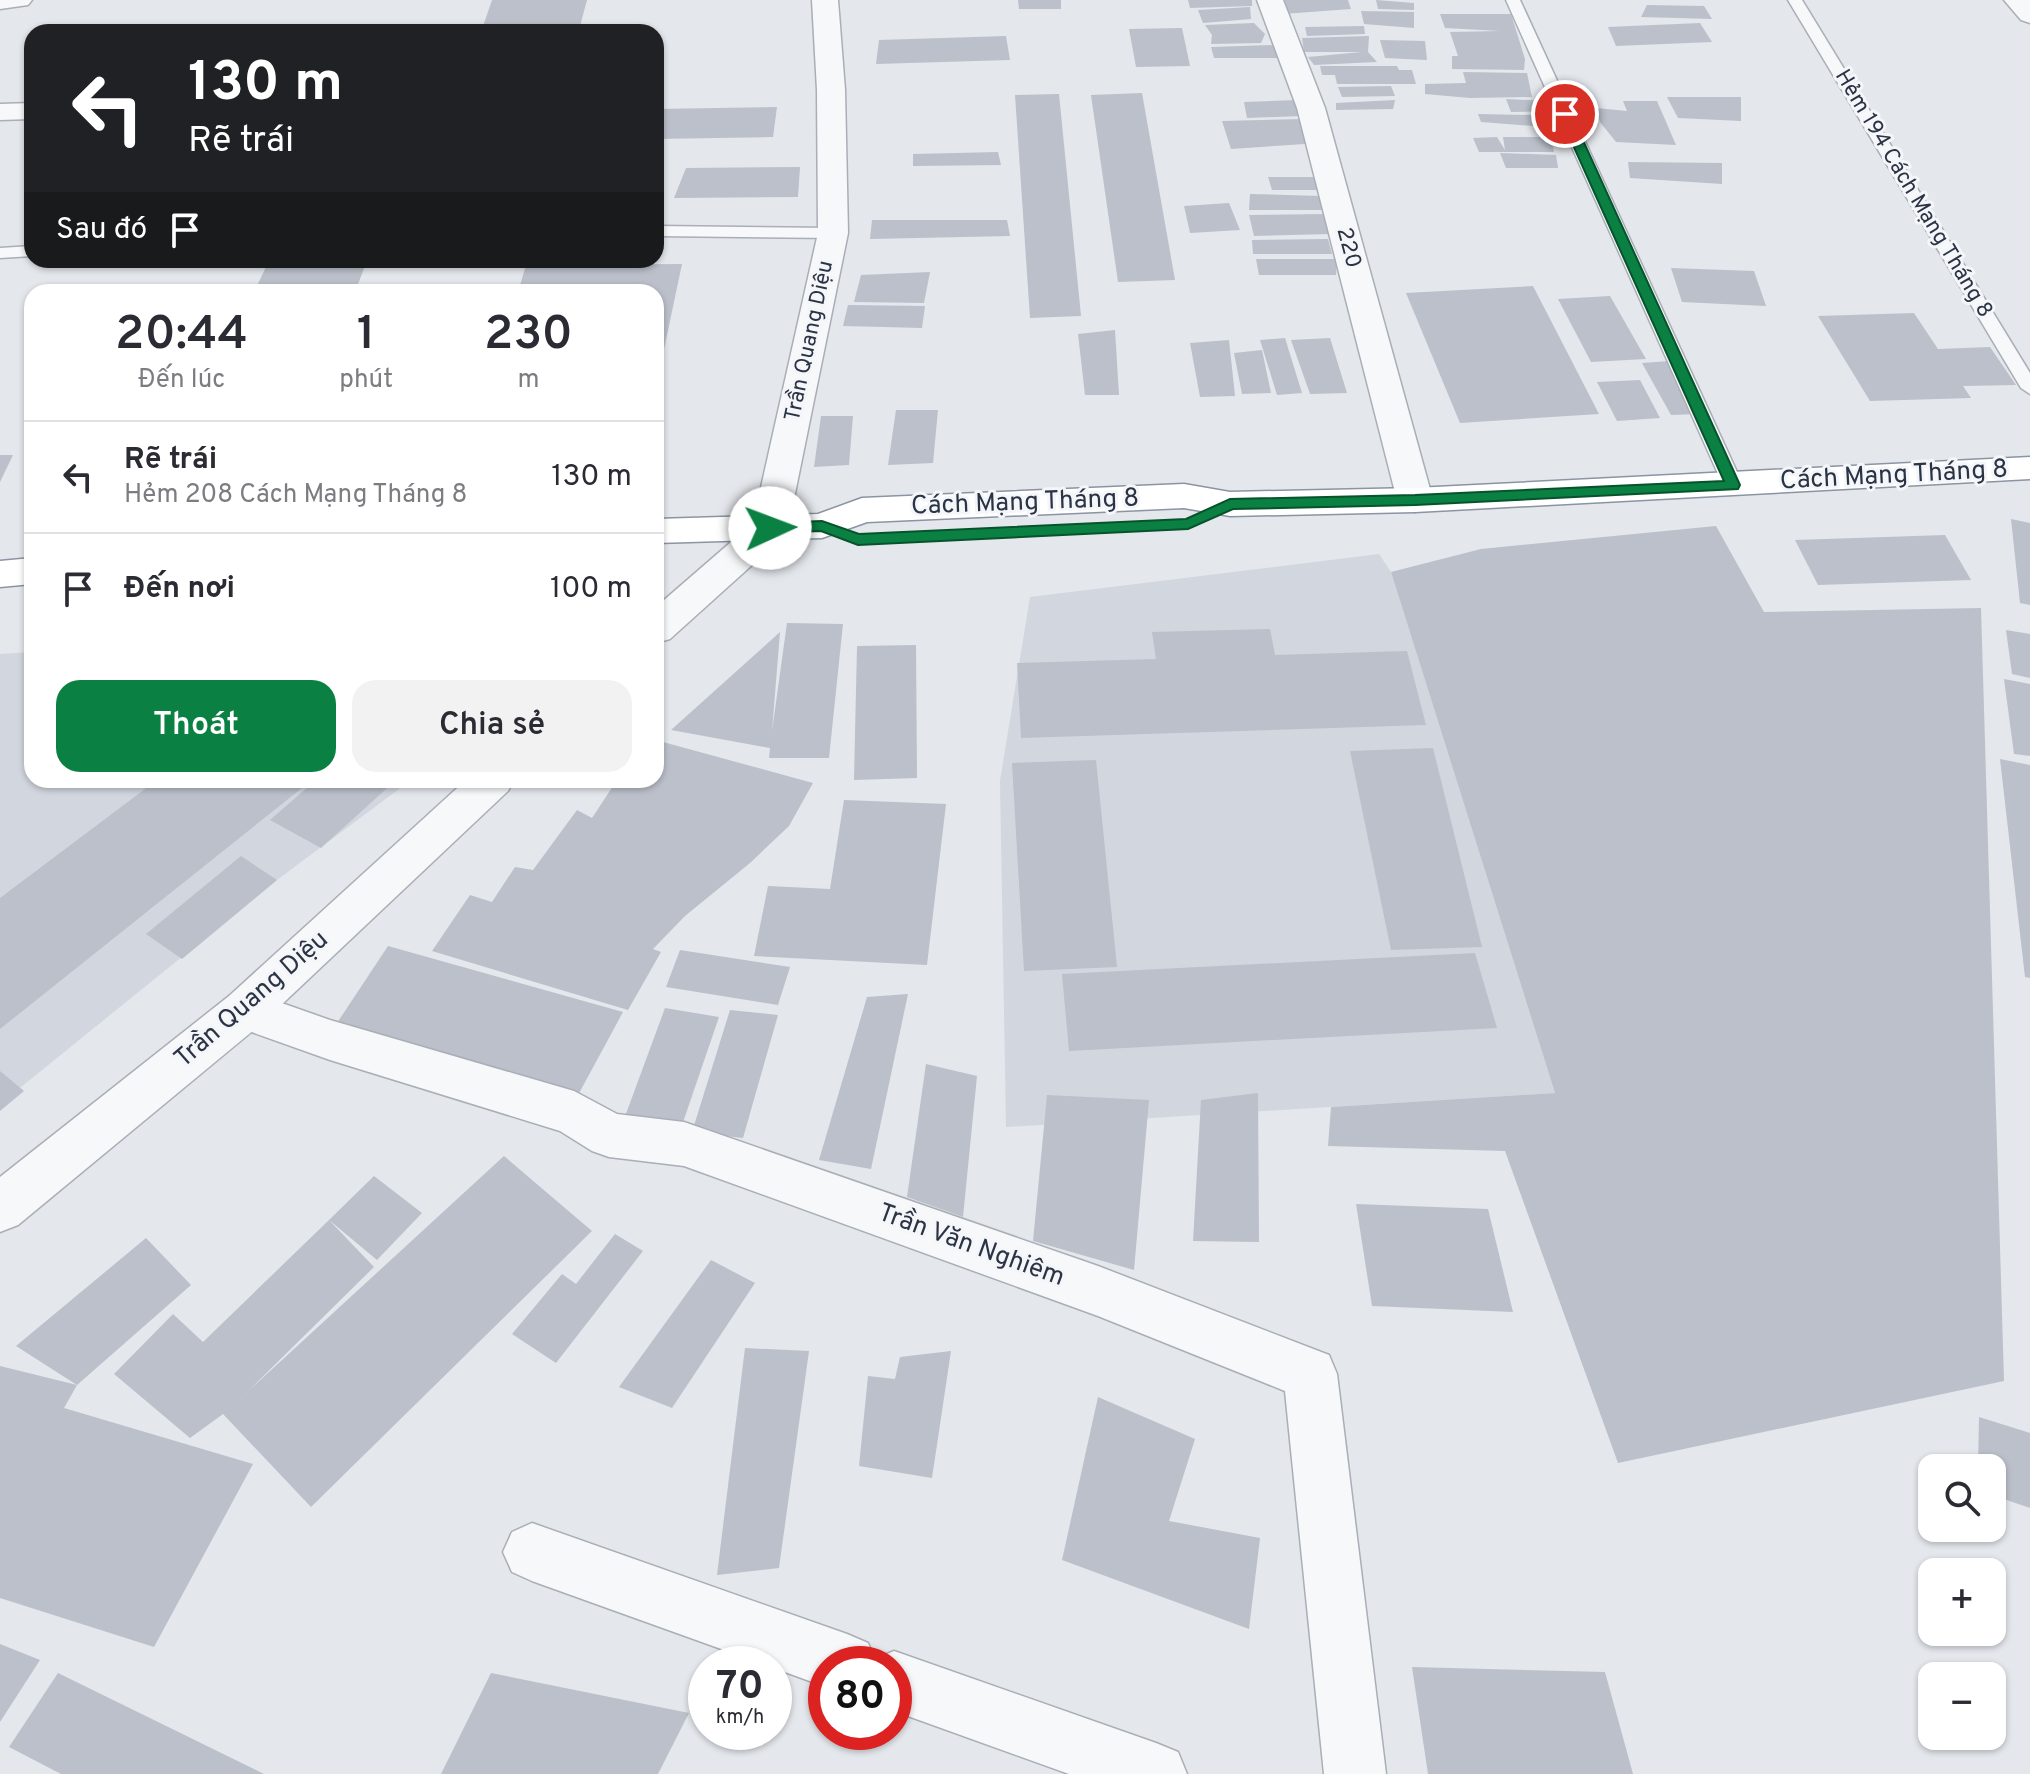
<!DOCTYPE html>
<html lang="vi">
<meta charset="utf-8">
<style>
:root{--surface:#fff;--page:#f2f2f3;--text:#2b2b33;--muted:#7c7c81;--line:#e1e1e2;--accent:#0b8043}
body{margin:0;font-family:Overpass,sans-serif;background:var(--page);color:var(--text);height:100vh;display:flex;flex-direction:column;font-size:30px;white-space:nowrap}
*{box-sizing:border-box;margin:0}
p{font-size:26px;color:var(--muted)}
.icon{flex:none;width:44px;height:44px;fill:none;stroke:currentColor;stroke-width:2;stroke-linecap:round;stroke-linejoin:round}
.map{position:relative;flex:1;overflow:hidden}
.side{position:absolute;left:24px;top:284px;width:640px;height:504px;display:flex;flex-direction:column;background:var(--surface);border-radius:24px;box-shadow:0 2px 6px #0004}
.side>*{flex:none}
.banner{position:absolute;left:24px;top:24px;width:640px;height:244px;border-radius:24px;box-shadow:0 2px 6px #0004;background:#202124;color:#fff;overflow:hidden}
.buttons{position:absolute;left:1918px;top:1454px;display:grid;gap:16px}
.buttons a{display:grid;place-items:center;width:88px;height:88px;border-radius:16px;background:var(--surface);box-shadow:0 2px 6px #0004;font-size:40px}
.speed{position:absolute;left:688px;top:1646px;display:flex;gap:16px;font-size:40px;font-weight:700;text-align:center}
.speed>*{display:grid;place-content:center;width:104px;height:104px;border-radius:50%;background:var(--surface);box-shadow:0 2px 6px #0004;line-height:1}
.speed small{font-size:20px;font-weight:400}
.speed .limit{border:12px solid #d22;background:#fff;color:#111}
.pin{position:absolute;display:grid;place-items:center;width:68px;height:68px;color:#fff;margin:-34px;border:4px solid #fff;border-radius:50%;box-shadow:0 2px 8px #0007}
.me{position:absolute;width:88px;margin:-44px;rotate:88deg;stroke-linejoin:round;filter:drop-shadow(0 0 6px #0008)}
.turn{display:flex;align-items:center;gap:28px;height:168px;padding:0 32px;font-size:36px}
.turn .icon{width:104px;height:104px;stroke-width:2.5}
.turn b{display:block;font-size:56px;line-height:68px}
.then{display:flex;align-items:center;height:76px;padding:0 32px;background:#0003;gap:16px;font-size:30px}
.eta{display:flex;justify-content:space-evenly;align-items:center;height:136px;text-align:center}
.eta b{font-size:48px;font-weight:600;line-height:56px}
.button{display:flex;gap:16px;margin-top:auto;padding:16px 32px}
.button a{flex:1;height:92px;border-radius:24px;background:var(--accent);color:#fff;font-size:32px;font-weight:600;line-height:92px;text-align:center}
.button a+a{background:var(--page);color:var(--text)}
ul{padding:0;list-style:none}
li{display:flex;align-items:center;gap:24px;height:112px;padding:0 32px;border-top:2px solid var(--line)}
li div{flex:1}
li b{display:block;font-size:30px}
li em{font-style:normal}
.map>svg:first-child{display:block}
.built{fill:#d2d6de}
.building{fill:#bbc0ca}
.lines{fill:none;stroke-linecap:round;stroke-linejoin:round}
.service-casing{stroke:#a9aeb7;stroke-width:3}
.minor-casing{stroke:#a9aeb7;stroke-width:3}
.tertiary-casing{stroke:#a9aeb7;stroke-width:3}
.trunk-casing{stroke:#8b94a3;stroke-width:3}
.service{fill:#f7f8fa;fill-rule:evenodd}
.minor{fill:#f7f8fa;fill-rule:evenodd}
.tertiary{fill:#f7f8fa;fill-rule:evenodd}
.trunk{fill:#fff;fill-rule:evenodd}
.route{fill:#0b8043;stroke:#07532c;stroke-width:2}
.labels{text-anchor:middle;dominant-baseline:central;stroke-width:6;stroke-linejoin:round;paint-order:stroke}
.far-street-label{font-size:22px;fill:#2b3445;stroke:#f4f6f9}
.street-label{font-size:26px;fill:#2b3445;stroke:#f4f6f9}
</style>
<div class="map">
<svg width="2030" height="1774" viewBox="0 0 2030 1774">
<rect width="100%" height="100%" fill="#e4e7ec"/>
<g class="built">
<polygon points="1379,554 1391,572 1555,1093 1006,1127 1000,781 1030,597"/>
<polygon points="32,652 32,780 411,780 277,880 0,1104 0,654"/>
</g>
<g class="building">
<polygon points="492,0 587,0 579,30 481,32"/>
<polygon points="1018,0 1061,0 1061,9 1019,9"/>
<polygon points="1188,0 1252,0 1252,6 1190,8"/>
<polygon points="1280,0 1348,0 1351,9 1283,14"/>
<polygon points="1376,0 1414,3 1414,10 1378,9"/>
<polygon points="1647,5 1704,6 1712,19 1641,17"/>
<polygon points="1250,7 1251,19 1203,23 1198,10"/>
<polygon points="1361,11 1414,12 1414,28 1364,24"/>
<polygon points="1440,14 1511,14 1525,59 1524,70 1452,69 1452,56 1458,56 1450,32 1500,31 1445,28"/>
<polygon points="1254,23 1265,34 1261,43 1211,44 1212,35 1205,25"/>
<polygon points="1700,23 1712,42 1616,46 1608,27"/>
<polygon points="1364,26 1365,34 1307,36 1305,27"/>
<polygon points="1182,28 1190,66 1136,67 1129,29"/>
<polygon points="1006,36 1010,60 876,64 879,40"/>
<polygon points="1369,36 1368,52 1377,62 1314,65 1308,57 1362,52 1304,52 1302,38"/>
<polygon points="1380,40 1425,41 1427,60 1385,58"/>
<polygon points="1276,45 1280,58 1214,58 1211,47"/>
<polygon points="1320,66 1397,66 1399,70 1412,70 1416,84 1337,84 1335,75 1322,75"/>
<polygon points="1463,72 1527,73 1532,97 1470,98 1425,94 1425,84 1466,83"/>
<polygon points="1391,86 1395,96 1342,97 1338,87"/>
<polygon points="1142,93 1175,280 1118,282 1091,95"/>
<polygon points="1059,94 1081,316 1030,318 1015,95"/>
<polygon points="1667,97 1741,97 1741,121 1678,118"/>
<polygon points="1506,99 1549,101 1554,111 1511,112"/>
<polygon points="1297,100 1301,116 1247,118 1244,102"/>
<polygon points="1395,100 1393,109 1336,110 1336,103"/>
<polygon points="1623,101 1657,101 1676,145 1616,142 1600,122 1596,108 1627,111"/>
<polygon points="777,107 773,137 656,139 656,109"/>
<polygon points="1478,114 1532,115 1534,126 1481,122"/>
<polygon points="1304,119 1305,144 1231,149 1222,121"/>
<polygon points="1497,137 1505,150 1503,137 1551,137 1554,152 1479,152 1473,138"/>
<polygon points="998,152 1001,165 913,166 913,154"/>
<polygon points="1500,153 1556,155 1558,168 1506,168"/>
<polygon points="1628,162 1722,163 1722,184 1630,178"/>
<polygon points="800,167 798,197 674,198 686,168"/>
<polygon points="1268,177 1317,177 1322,190 1272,190"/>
<polygon points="1250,194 1321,196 1324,210 1249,210"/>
<polygon points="1229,203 1240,230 1190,233 1184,206"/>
<polygon points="1324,214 1331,234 1254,236 1249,215"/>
<polygon points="872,220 1007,220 1010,236 870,239"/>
<polygon points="1328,239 1332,254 1253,254 1252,240"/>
<polygon points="1256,259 1337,259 1336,275 1259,275"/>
<polygon points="682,264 659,373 656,373 656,292 518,292 526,265"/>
<polygon points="365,266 355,292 254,292 266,267"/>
<polygon points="1671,268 1754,271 1766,306 1682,302"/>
<polygon points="930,272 924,303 854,302 861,275"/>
<polygon points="1533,286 1599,414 1460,423 1406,293"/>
<polygon points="1610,296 1646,359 1591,362 1558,299"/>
<polygon points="848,305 925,306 922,328 843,326"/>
<polygon points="1914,313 1938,349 1990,347 2016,385 1963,386 1971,398 1870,401 1818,316"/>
<polygon points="1115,330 1119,395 1085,395 1078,334"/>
<polygon points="1285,338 1302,393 1277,395 1260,340"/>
<polygon points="1330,338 1347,393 1310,394 1291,340"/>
<polygon points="1229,340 1235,396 1200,397 1190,343"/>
<polygon points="1262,350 1271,393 1242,394 1234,353"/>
<polygon points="1669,361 1699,414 1671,415 1642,363"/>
<polygon points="1640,380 1660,418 1617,421 1597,382"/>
<polygon points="896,410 938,410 933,463 888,465"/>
<polygon points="821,416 853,416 849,465 814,467"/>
<polygon points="0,455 13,455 0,482"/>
<polygon points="2011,519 2030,523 2030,605 2020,603"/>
<polygon points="1716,526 1764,612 1981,608 2004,1381 1618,1463 1505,1151 1328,1146 1331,1107 1555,1093 1391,572 1481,549"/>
<polygon points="1945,535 1971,580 1818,585 1795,540"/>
<polygon points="787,623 843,624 829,758 769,758 770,748 671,730 780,632 772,731"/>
<polygon points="1270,629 1275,655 1407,651 1426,725 1021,738 1017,663 1156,659 1152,632"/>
<polygon points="2006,630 2030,634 2030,678 2012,674"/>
<polygon points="916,645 917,778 854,780 857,646"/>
<polygon points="2004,679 2030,684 2030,756 2014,754"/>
<polygon points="663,742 813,783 789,826 750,863 685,916 653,949 661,952 628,1010 432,951 470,895 492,902 515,867 533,870 577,810 592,818 617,780 656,780 656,753"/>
<polygon points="1433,748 1482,947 1391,950 1350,751"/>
<polygon points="2000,759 2030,765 2030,978 2025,977"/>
<polygon points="1096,760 1117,967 1024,971 1012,763"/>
<polygon points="157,780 312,780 0,1029 0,898"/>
<polygon points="316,780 396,780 321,848 270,820"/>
<polygon points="844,800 946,804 927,965 754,956 768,886 830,889"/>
<polygon points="241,856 277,880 182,959 146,934"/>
<polygon points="388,946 623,1012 577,1097 335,1026"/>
<polygon points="680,950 790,967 778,1005 666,987"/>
<polygon points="1475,953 1497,1028 1069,1051 1062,974"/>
<polygon points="908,994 871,1169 819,1160 867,997"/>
<polygon points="665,1008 719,1017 680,1131 623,1122"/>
<polygon points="730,1010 778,1015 743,1138 692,1132"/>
<polygon points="926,1064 977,1076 963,1217 907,1197"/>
<polygon points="0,1071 24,1091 0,1111"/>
<polygon points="1258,1093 1259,1242 1193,1241 1201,1100"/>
<polygon points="1047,1095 1149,1100 1134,1270 1033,1241"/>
<polygon points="504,1156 592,1231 311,1507 223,1414 190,1438 114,1374 173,1314 203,1342 329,1220 374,1176 422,1213 377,1260 329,1220 374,1267 246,1393"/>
<polygon points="1356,1204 1488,1209 1513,1312 1372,1306"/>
<polygon points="615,1234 643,1251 556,1363 512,1334 562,1274 576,1284"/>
<polygon points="146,1238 191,1285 77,1385 64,1408 253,1464 154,1647 0,1598 0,1366 77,1385 16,1346"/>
<polygon points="711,1260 755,1283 672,1408 619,1387"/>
<polygon points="745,1348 809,1351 779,1568 717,1575"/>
<polygon points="951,1351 932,1478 859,1466 868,1376 895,1379 900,1357"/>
<polygon points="1098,1397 1195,1439 1169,1521 1260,1538 1249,1629 1062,1560"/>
<polygon points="1979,1417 2030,1433 2030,1508 1992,1495 1992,1468 1978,1468"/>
<polygon points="0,1644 40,1660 0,1722"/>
<polygon points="1412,1667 1605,1672 1633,1774 1428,1774"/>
<polygon points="58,1673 264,1774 61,1774 9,1747"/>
<polygon points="491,1673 689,1713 658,1774 441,1774"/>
</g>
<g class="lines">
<defs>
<g id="service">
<polygon points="1506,0 1520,0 1743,485 1740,489 1733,491 1723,485"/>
<polygon points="1788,0 1802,0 2030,373 2030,394 2021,388"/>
<polygon points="656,226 833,228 841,233 833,238 656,236"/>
<polygon points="32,246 32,256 0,258 0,248"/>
</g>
<g id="minor">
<polygon points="0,0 32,0 28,5 0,9"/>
<polygon points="1257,0 1283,0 1325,108 1433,500 1428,508 1415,512 1402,508 1397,500 1297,108"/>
<polygon points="2004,0 2030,0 2030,23 2021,20"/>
<polygon points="32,103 32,119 0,120 0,104"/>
<polygon points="245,990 330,1020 574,1091 617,1114 684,1122 1098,1266 1329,1355 1337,1374 1386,1774 1324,1774 1285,1391 1098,1316 684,1166 609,1157 592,1151 560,1131 330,1060 229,1024 222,1010 229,996"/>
<polygon points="532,1523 847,1634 868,1643 875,1659 894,1651 1156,1743 1178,1752 1187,1774 1069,1774 894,1711 894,1664 826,1664 826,1687 774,1668 774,1664 763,1664 532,1581 512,1572 503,1552 512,1532"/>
</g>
<g id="tertiary">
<polygon points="812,0 838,0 845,90 848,233 788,528 783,537 670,639 656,643 656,607 753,523 818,233 817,90"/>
<polygon points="466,780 514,780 508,791 261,1024 18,1225 0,1232 0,1177 229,996"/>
</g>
<g id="trunk">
<polygon points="2030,457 2030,479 1415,512 1230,516 1184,508 867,522 822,538 656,543 656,519 818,514 862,498 1184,484 1230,492 1415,488"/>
<polygon points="32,558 32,584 0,587 0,561"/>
</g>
</defs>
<use href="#service" class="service-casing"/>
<use href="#minor" class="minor-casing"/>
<use href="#tertiary" class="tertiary-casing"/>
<use href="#trunk" class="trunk-casing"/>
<use href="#service" class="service"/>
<use href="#minor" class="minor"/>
<use href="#tertiary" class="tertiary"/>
<use href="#trunk" class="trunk"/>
</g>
<polygon class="route" points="1565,111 1571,114 1740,485 1738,489 1415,505 1233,509 1188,529 858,545 821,531 770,533 763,528 770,523 822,521 859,534 1186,519 1230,499 1415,495 1724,481 1559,114"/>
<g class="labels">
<g class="far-street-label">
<text transform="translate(1913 194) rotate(59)">Hẻm 194 Cách Mạng Tháng 8</text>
<text transform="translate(1348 248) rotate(75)">220</text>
<text transform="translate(810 341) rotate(-78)">Trần Quang Diệu</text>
</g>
<g class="street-label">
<text transform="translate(1894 476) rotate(-3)">Cách Mạng Tháng 8</text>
<text transform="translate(1025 503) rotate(-2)">Cách Mạng Tháng 8</text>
<text transform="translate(252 1000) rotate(-41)">Trần Quang Diệu</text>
<text transform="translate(971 1246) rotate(20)">Trần Văn Nghiêm</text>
</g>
</g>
</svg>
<div class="buttons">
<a><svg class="icon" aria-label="search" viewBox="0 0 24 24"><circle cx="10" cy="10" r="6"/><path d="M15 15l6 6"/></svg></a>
<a>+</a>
<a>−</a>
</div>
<div class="speed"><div>70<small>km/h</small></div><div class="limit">80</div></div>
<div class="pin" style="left:1565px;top:114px;background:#d93025"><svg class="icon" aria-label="arrive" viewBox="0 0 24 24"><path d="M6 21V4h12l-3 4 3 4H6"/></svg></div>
<svg class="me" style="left:770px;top:528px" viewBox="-20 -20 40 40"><circle r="19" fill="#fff"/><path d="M0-13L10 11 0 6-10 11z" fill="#0b8043"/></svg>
<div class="banner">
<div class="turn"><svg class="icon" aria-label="left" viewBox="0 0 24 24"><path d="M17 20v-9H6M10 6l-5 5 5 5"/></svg><div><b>130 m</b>Rẽ trái</div></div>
<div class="then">Sau đó<svg class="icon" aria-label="arrive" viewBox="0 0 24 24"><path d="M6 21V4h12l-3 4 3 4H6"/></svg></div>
</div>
<section class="side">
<div class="eta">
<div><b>20:44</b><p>Đến lúc</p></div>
<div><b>1</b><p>phút</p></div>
<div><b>230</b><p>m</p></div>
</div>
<ul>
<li><svg class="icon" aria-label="left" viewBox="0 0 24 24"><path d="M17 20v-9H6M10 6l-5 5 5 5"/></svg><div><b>Rẽ trái</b><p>Hẻm 208 Cách Mạng Tháng 8</p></div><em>130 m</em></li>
<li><svg class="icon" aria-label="arrive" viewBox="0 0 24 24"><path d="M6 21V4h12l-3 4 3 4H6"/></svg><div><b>Đến nơi</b></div><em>100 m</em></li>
</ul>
<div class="button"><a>Thoát</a><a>Chia sẻ</a></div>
</section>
</div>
